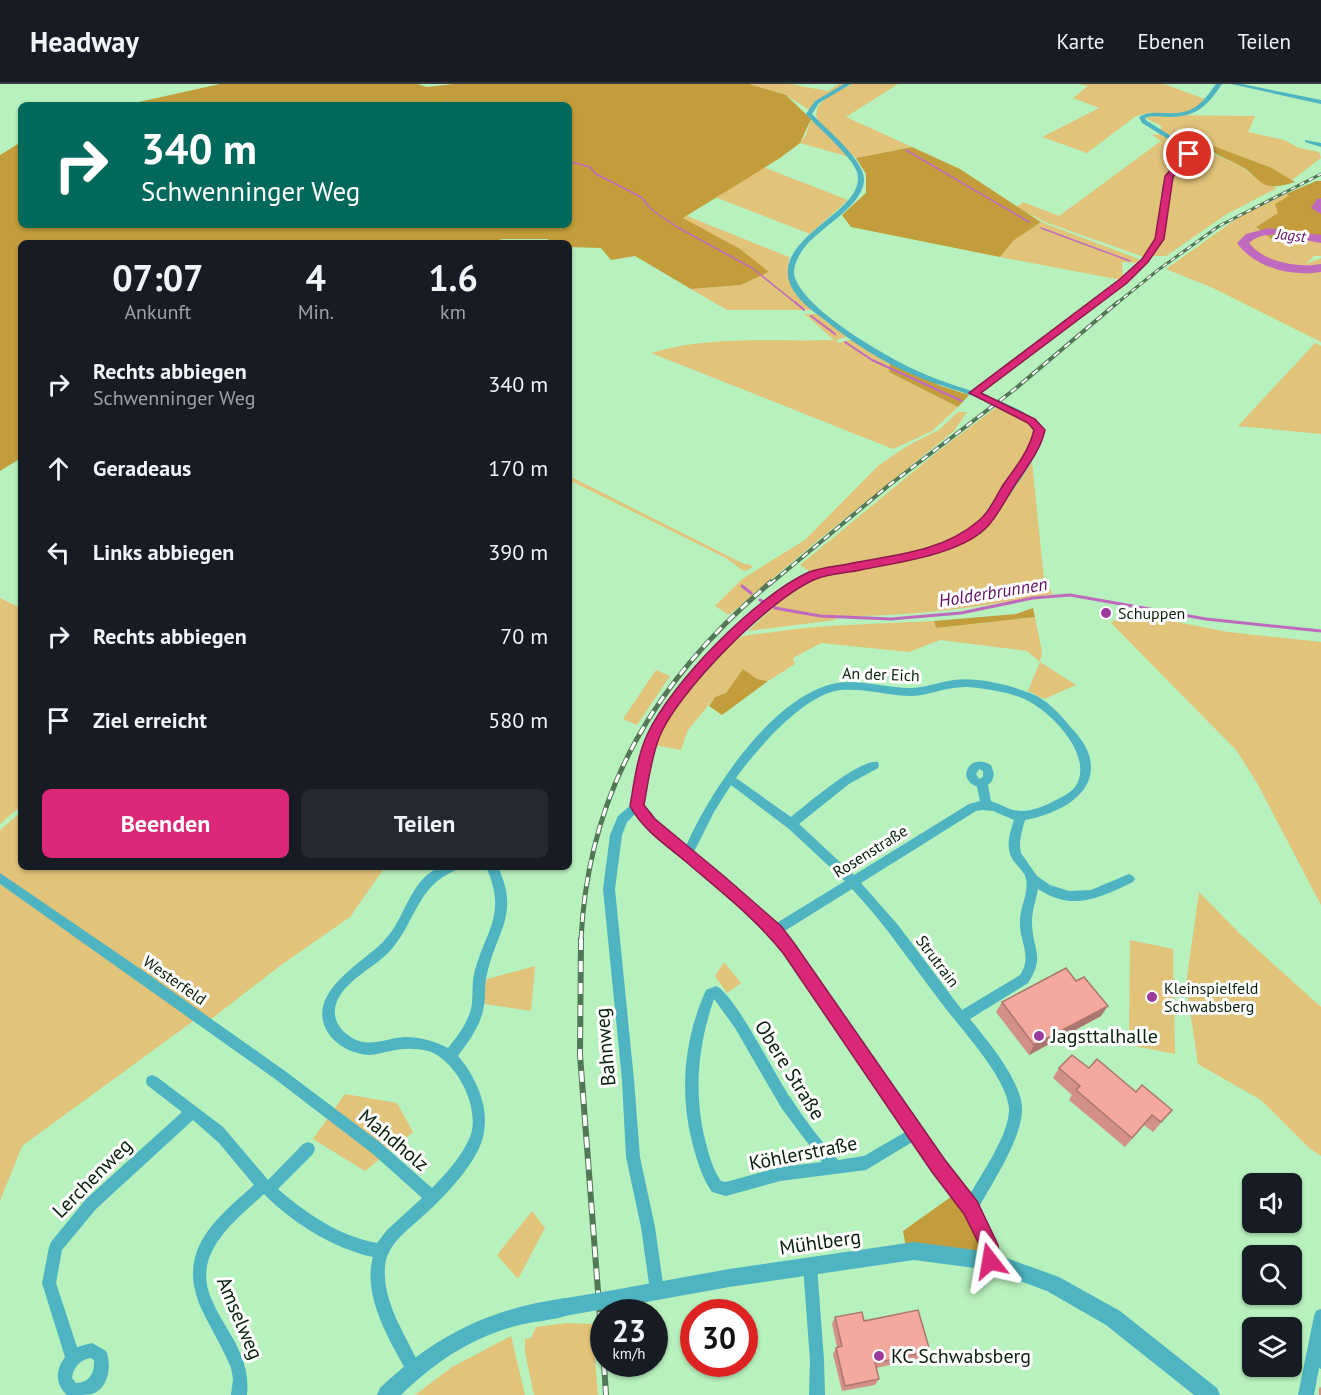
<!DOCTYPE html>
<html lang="de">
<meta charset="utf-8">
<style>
:root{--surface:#171b24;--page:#242831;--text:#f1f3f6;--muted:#9ea1a6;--line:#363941;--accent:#db2777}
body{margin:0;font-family:"PT Sans",sans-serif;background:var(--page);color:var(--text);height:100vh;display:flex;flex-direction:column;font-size:22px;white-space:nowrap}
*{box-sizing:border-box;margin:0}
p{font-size:20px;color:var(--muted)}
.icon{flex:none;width:33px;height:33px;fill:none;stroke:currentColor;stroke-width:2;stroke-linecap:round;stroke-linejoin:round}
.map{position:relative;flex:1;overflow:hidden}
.side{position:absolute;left:18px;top:156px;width:554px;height:630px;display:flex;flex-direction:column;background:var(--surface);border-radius:9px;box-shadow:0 2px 4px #0004}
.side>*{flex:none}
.guide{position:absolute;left:18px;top:18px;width:554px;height:126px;border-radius:9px;box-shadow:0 2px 4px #0004;background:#00695c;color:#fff;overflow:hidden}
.fabs{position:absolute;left:1242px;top:1089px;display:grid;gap:12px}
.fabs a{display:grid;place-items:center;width:60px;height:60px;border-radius:9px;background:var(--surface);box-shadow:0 2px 4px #0004;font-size:30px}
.speed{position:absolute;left:590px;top:1215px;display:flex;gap:12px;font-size:30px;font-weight:700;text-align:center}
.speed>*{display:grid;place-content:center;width:78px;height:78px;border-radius:50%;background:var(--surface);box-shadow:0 2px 4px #0004;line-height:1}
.speed small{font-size:15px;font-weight:400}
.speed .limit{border:9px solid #d22;background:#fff;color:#111}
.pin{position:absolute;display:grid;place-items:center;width:51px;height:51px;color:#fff;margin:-26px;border:3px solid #fff;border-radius:50%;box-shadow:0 2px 6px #0007}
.me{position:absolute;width:66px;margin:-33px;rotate:346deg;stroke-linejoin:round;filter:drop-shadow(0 0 4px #0008)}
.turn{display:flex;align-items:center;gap:21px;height:126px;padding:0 24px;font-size:27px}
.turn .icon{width:78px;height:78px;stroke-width:2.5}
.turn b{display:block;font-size:42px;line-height:51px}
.eta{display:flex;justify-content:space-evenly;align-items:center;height:102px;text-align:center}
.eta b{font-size:36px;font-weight:600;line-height:42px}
.cta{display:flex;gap:12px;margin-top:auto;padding:12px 24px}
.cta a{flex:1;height:69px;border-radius:9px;background:var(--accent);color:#fff;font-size:24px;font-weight:600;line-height:69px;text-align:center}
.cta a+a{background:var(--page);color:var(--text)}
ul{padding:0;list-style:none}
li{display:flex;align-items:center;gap:18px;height:84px;padding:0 24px}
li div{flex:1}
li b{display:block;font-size:22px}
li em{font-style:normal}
header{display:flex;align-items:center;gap:36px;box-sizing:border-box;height:84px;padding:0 30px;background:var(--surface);border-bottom:2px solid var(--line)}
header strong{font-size:28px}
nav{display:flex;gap:33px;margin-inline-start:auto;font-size:21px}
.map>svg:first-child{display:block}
.green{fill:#e1c37a}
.forest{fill:#c39d3b}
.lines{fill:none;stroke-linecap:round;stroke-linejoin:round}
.stream-far2{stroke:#bf6abf;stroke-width:1.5}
.stream-far1{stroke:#bf6abf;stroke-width:2}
.stream{stroke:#bf6abf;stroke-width:3}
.river{fill:#bf6abf;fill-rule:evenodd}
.minor{fill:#4eb4c2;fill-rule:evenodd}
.tertiary{fill:#4eb4c2;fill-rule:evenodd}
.rail-far3-casing{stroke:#527757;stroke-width:3}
.rail-far2-casing{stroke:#527757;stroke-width:4}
.rail-far1-casing{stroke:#527757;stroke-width:5}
.rail-casing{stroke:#527757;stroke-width:6}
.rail-far3{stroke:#fff;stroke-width:1.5;stroke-dasharray:5;stroke-linecap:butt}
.rail-far2{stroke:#fff;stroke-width:2;stroke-dasharray:7;stroke-linecap:butt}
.rail-far1{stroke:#fff;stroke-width:3;stroke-dasharray:9;stroke-linecap:butt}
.rail{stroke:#fff;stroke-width:4;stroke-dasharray:11;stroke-linecap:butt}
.tertiary-bridge{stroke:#4eb4c2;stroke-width:17}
.wall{fill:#d29088}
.shaded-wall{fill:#ab766f}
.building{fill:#f4a89e;stroke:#ab766f;stroke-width:1.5}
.route{fill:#db2777;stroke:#8e194d;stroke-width:1.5}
.poi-dot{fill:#9d399f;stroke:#fff;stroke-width:2}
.labels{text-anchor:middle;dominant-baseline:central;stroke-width:6;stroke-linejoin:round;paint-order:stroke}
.far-water-label{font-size:15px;font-style:italic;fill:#601062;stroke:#fff}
.poi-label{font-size:16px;fill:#09200d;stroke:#fff;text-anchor:start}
.street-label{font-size:16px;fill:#09200d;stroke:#fff}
.water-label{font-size:18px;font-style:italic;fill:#601062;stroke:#fff}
.near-poi-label{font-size:20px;fill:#09200d;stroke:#fff;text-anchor:start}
.near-street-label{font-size:20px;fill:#09200d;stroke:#fff}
</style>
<header>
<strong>Headway</strong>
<nav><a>Karte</a><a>Ebenen</a><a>Teilen</a></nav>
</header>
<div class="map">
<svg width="1321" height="1311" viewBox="0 0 1321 1311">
<rect width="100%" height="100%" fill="#b7f1bd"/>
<g class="green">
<polygon points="749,0 790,0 828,7 839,0 845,0 809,26 786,11"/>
<path d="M852,0H898L846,33L912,63L856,74L819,39C807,19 837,8 852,0Z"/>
<polygon points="1078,0 1164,0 1205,15 1194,28 1189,30 1149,29 1136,32 1087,69 1042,53 1099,24 1073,14 1088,2"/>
<path d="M1157,31L1255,32L1248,48L1284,56L1299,64L1319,68L1321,74L1292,96L1272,84L1207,60C1210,74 1229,74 1240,82C1256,93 1258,97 1277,104L1227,130L1166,172H1151C1174,144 1160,128 1169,99C1173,86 1189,81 1193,69L1187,60L1160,46L1162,42L1145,34Z"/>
<polygon points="811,35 849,72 854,78 846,72 800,59 806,51"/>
<polygon points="1163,50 1187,66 1187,73 1165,95 1159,150 1154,163 1144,173 1045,138 1017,123 1023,118 1059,132 1161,57 1152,51"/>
<polygon points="763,83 848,116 810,150 715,113"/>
<polygon points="1286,110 1289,112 1278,129 1256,143 1277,159 1294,155 1321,158 1321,172 1314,172 1306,180 1321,174 1321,258 1213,204 1166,185 1239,133"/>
<path d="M687,132L789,173C786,200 798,209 814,226H727L691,205L741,201L769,188L683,134Z"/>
<polygon points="1041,138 1139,175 1138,179 1122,178 1123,193 1121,196 1000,173 1013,157"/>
<path d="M805,230H819L849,252L836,256L838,259L852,255L890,279L889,288L958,323L932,347L893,365L651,269C711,251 773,258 834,256Z"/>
<polygon points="1315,259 1321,262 1321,350 1238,342"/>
<polygon points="998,322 1033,341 1039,349 1030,366 976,441 961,452 938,461 813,490 800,481 941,365"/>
<polygon points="958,328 967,328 954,347 822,453 729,531 715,522 742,495 805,456 878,382 907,362 939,346"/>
<path d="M1032,378L1044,495L1053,510C980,523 912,533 837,532L835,536L748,547L792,506L816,493L926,471L950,465L970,453L988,441Z"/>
<polygon points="569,392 744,480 748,480 753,483 746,487 742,486 726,474 569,396"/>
<polygon points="0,514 21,524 21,722 0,740"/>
<polygon points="1125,528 1228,548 1321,558 1321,821 1257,699 1237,667 1111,539"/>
<path d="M1035,533L1042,568L1040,578L1076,601L1044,615L1028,607L1040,578L1027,567L940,556L909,568L821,559L793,574L795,580L768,597L757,595L743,586L726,609L715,613L688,646L681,666L654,661C662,640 718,561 738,554C749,550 763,550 774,548C827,540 881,540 934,537L937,544Z"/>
<polygon points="656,586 670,592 637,641 623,635"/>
<polygon points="21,728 21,783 385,783 350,833 281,881 210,936 0,791 0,746"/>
<polygon points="0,800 196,935 22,1062 0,1117"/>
<polygon points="1199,808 1239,849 1321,923 1321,1072 1309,1064 1261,1016 1198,980 1186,900"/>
<polygon points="1130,856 1173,865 1175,970 1129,961"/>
<polygon points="724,878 741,899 727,909 715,892"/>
<polygon points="535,882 531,927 484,920 484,896"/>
<polygon points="345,1010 397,1019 413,1048 365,1087 313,1055"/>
<polygon points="532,1127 545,1144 518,1195 497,1171"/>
<polygon points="567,1239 592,1240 598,1311 534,1311 525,1268 525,1255 531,1254 536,1243"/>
<polygon points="511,1252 525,1311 415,1311 452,1283"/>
</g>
<g class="forest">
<polygon points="220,0 418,0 427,3 453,0 749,0 786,11 811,35 800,59 780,74 683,134 740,165 769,188 741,201 691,205 635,172 611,176 601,164 569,163 568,159 551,159 548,155 503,155 483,159 21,159 21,374 0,387 0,71 21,58 21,141 568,141 568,21 125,21"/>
<path d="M1208,60L1272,84L1295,98C1257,110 1264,94 1237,80C1224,73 1217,73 1206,61Z"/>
<polygon points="912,63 960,85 1041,138 1013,157 1000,173 851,143 842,131 866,109 866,90 856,74"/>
<polygon points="1316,97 1321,97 1321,120 1316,123 1321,125 1321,158 1294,155 1277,159 1256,143 1278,129 1275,120 1289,112 1286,110"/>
<polygon points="890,279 941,302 969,311 958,323 889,288"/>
<polygon points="1033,524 1035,533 936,544 934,537 1016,530"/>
<polygon points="743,585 757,595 768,597 722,631 709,622 715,613 726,609"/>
<polygon points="955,1110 968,1126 986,1172 906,1163 903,1147"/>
</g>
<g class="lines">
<g class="stream-far2">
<polyline points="447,18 450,21"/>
<polyline points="906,66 1029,138"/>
<polyline points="568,77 590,83 596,90 641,113 652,126 677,143 752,184 797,220"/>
<polyline points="1041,144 1130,177"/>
</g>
<g class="stream-far1">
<polyline points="795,218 804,226"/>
<polyline points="811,232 835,250"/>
<polyline points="845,258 872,276 962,317"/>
</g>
<g class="stream">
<polyline points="742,502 751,509"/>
<polyline points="760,516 764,518"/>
<polyline points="775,524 820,532 891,535 961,529 1033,514 1070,511 1206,535 1321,547"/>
</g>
<g class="river">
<polygon points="1321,114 1321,130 1311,124 1317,115"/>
<path d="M1269,144L1321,151V159C1298,155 1268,142 1249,159C1265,179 1298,184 1321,180V188C1292,193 1255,184 1237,159L1246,150Z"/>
</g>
<g class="minor">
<path d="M844,0H851L819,19L812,30C825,44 866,77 864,97C862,123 819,144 804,164C799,171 794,180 794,189C797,222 891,276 920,288C937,296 954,301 972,307L1121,195C1133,184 1148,172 1156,156C1164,140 1157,113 1165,96C1171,83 1183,79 1186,66L1142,39L1139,33C1148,27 1156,29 1166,29C1193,31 1202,20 1216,0H1222C1207,22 1197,33 1169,33C1161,33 1153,31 1145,34L1147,37L1192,65L1190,75L1177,86L1170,98L1163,155L1147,177L1127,199L979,309C1002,318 1028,326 1044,346C1039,370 1024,390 1010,410C1003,421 996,433 986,442C952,473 901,477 858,485C845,488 831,488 818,493C768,512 683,602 659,650C648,672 646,698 643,721L659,739L686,762C710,707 774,610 837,599C861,595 885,604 910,604C925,604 939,598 954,596C976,593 1010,601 1030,609C1046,615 1058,628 1069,641C1076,649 1086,660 1089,671C1101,710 1056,731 1025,736C1022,747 1018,758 1021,769L1037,792L1050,801L1069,807L1091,806L1129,790L1133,792L1135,795L1133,798C1099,814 1073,828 1038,805C1036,816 1032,827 1032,838C1032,866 1046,871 1028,899L970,935C987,956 1024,1000 1022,1027C1021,1056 992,1099 978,1125C986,1138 1001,1167 995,1182L990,1184L985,1182L981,1162L972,1140L914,1057L866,1086L780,1097L726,1112L712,1108C703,1095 698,1080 694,1065C679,1012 683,957 706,906L716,902C734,909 776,993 790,1013C804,1035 820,1056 838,1076L864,1072L907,1047L785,868L750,831L658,752L636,729L627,738L622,751L615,805L634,996L640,1073L655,1143L664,1207L662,1212L657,1214L652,1212L650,1207L641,1143L626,1073L622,996L603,805L610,751L618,732L632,720L640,677L648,651L661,629L697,583L743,536L789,500L821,486L900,472L931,464L963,450L978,440L990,426L1020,382L1032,361L1036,346C1010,318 951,307 916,292C884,279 853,259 826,237C814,228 798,217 791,202C769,152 869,128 857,88C851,71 819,45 806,30L815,17ZM968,603C987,605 1013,608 1030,618C1054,631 1095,674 1075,703C1070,709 1062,713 1056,716C1045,722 1033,727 1021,727C1010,727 1001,720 991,717L988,701L992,697L994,690L991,681C980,674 967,677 966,692L970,699L977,703L980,717L969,720L854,791L799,740L849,700L878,684L879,681L878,678C860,674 806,721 791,733L736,694C757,665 803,611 840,606C863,604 886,611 909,612C929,612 947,602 968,603ZM979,685L983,687V693L979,695L976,690ZM731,701L789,745L845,797L775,840L746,813L694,768L714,728ZM982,726L993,727L1014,736C1009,751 1004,766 1016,780C1020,785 1025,789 1026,795C1029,809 1020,823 1020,837C1019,858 1033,871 1020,891L962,926L898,841L861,799L976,727ZM852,805C886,841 913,882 943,921C961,945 1008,995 1009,1025C1010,1049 981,1091 969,1112L831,912L783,848ZM714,915L735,944L782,1025L822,1078L780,1083L726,1098L721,1097C714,1087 710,1075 707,1063C693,1013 697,964 714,915Z"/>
<polygon points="1231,0 1242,0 1321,16 1321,20"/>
<polygon points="1305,56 1321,59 1321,63 1305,58"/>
<path d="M440,783H458L456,786C415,803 416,840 388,869C372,885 344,897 336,920C332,932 338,944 348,951C366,966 385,954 405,953C421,953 434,957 448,964C459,950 470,936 472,919C473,909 472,900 474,890C485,846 508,831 486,783H498C520,830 497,846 487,890C484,901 486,912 484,922C481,941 469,957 458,972C475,992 489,1021 484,1048C480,1077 444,1113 423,1132C408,1146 387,1160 385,1182C382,1220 407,1252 421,1285L418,1290L413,1293L408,1290C390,1257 362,1212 373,1173C332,1164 293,1139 264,1110C236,1136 195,1166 209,1209C215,1226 226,1242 235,1258C244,1276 249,1291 247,1311H231L233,1295L231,1284C223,1264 211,1245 202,1226C175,1168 214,1136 254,1101L219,1059L193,1036L96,1125L62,1166L56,1199L77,1263L92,1259L106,1267C112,1281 109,1304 92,1310C85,1311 75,1311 67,1311C55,1300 55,1286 65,1273L42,1199L49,1163L51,1158L86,1115L182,1028L147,1001L146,997L147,993L152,991L157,993L223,1043L268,1096L303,1060L308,1058L313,1060L315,1065L313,1070L278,1105C307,1130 339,1152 377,1159L387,1146L422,1114L373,1070L275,995L0,800V789L145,888L285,987L382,1060L432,1104C446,1090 462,1072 470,1053C481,1026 458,979 431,968C419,964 403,964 391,967C383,968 376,971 369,971C355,970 341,964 332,954C303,919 345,890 369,870C379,863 387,854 394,844C407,823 415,793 440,783ZM90,1274L94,1276C95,1289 89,1299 76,1299L72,1294C73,1284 80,1276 90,1274Z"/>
<polygon points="810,1175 815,1177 817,1182 824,1276 825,1311 809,1311 810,1276 803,1182 805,1177"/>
<polygon points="1321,1225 1321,1285 1319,1284 1314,1311 1298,1311 1314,1232 1316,1227"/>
</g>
<g class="tertiary">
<polygon points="914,1158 990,1168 1059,1193 1120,1227 1217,1304 1220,1311 1194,1311 1106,1241 1047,1207 990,1186 914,1176 729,1203 630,1221 623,1219 621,1212 623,1205 630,1203 729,1185"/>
<path d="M565,1214L572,1216L574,1223L572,1230C553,1237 531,1237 512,1243C469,1255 433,1280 401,1311H377L380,1304C436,1251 489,1225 565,1214Z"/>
</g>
<defs>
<polyline id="rail-far3" points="1116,220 1158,186 1219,142 1321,90"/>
<polyline id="rail-far2" points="770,500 888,402 1015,305 1118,218"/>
<path id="rail-far1" d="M581,856C588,705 658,593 771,498"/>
<g id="rail">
<polyline points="581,855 580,971 603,1273"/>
<polyline points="604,1280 606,1311"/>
</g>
</defs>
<use href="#rail-far3" class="rail-far3-casing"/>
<use href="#rail-far2" class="rail-far2-casing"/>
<use href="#rail-far1" class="rail-far1-casing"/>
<use href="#rail" class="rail-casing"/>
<use href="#rail-far3" class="rail-far3"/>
<use href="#rail-far2" class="rail-far2"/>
<use href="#rail-far1" class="rail-far1"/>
<use href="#rail" class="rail"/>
<polyline class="tertiary-bridge" points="565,1223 630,1212"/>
</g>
<g class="wall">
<polygon points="1002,918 1101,932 1029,971 996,928"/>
<polygon points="1059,984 1089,984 1172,1026 1153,1048 1144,1041 1125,1063 1069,1016 1072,1011 1053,994"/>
<polygon points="835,1233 864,1237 930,1267 925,1273 876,1284 879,1295 875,1301 842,1307 833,1270 836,1264 837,1263 832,1240"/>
<polygon points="1321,1303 1321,1311 1319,1311 1319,1304"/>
</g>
<polygon class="shaded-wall" points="1108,922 1101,932 1029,971 1034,961"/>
<g class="building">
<polygon points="1066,884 1076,897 1084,893 1108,922 1034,961 1002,918"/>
<polygon points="1072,971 1089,984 1097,975 1136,1008 1142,1001 1172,1026 1161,1038 1152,1031 1132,1054 1076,1006 1080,1002 1059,984"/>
<polygon points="918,1226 930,1267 875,1279 879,1295 845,1302 836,1264 842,1262 835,1233 862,1228 864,1237"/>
</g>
<path class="route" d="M1186,69L1193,70L1173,93L1164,155L1148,178L1127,199L981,309L1035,335L1045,346C1040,368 1025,385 1013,404C1005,417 997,432 988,442C961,471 898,478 861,486C847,489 829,489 816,495C771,513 676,609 659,654C651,675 648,699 644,721L655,735L725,793L781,842L794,859L945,1076L977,1117L998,1161L1000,1177L997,1183L990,1186L984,1183L980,1162L964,1130L932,1088L783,869C755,834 719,806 685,777C666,761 642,745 630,722C634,699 637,673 647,651C671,599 756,512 809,488C822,483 839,482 853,479C895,471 943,467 977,438C988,430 996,413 1003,401C1016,383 1029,367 1034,346L1028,339L969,309L1120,195L1142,175L1155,155L1165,92Z"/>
<g class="poi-dot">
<circle cx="1106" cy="529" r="6"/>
<circle cx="1152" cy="913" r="6"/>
<circle cx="1039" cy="952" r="6"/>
<circle cx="879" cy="1272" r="6"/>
</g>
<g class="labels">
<g class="far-water-label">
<text transform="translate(1291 151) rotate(6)">Jagst</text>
</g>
<g class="poi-label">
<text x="1118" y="529">Schuppen</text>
<text x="1164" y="904">Kleinspielfeld<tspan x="1164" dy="18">Schwabsberg</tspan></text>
</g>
<g class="street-label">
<text transform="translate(881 590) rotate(2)">An der Eich</text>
<text transform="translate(870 767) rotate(-32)">Rosenstraße</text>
<text transform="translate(938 877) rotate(53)">Strutrain</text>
<text transform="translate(175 896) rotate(35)">Westerfeld</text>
</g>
<g class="water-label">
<text transform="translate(993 508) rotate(-9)">Holderbrunnen</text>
</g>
<g class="near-poi-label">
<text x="1051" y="952">Jagsttalhalle</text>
<text x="891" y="1272">KC Schwabsberg</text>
</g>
<g class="near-street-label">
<text transform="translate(605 963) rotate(-95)">Bahnweg</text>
<text transform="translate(790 986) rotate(58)">Obere Straße</text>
<text transform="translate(394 1056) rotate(40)">Mahdholz</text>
<text transform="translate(803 1069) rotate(-11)">Köhlerstraße</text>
<text transform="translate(92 1094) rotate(-45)">Lerchenweg</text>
<text transform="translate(820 1158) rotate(-8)">Mühlberg</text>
<text transform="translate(240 1234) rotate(67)">Amselweg</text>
</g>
</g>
</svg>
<div class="fabs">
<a><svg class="icon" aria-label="sound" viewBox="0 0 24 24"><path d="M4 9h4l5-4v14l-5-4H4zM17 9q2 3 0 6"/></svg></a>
<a><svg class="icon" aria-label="search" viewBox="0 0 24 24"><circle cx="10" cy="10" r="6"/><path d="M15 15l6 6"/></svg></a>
<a><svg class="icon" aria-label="layers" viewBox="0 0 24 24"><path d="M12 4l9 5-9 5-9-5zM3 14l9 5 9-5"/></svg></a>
</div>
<div class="speed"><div>23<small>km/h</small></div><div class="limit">30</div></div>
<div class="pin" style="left:1189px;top:70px;background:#d93025"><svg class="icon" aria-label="arrive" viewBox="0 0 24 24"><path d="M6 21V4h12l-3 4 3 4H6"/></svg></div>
<svg class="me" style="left:990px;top:1177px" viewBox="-20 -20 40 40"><path d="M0-17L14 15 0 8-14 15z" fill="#db2777" stroke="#fff" stroke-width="4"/></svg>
<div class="guide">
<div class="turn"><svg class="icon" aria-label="right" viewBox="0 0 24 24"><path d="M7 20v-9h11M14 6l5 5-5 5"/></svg><div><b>340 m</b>Schwenninger Weg</div></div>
</div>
<section class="side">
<div class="eta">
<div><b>07:07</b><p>Ankunft</p></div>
<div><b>4</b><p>Min.</p></div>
<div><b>1.6</b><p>km</p></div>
</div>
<ul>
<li><svg class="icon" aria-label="right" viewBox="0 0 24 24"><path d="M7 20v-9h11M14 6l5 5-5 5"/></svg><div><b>Rechts abbiegen</b><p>Schwenninger Weg</p></div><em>340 m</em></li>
<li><svg class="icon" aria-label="ahead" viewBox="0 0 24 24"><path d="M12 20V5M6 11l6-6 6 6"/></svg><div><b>Geradeaus</b></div><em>170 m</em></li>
<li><svg class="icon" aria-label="left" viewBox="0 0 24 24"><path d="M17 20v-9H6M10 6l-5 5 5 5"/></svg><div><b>Links abbiegen</b></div><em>390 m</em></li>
<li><svg class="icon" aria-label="right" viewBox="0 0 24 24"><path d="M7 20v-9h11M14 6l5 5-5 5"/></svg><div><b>Rechts abbiegen</b></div><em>70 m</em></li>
<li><svg class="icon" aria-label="arrive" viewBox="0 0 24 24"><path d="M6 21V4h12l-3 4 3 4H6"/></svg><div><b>Ziel erreicht</b></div><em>580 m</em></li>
</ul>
<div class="cta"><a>Beenden</a><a>Teilen</a></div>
</section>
</div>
